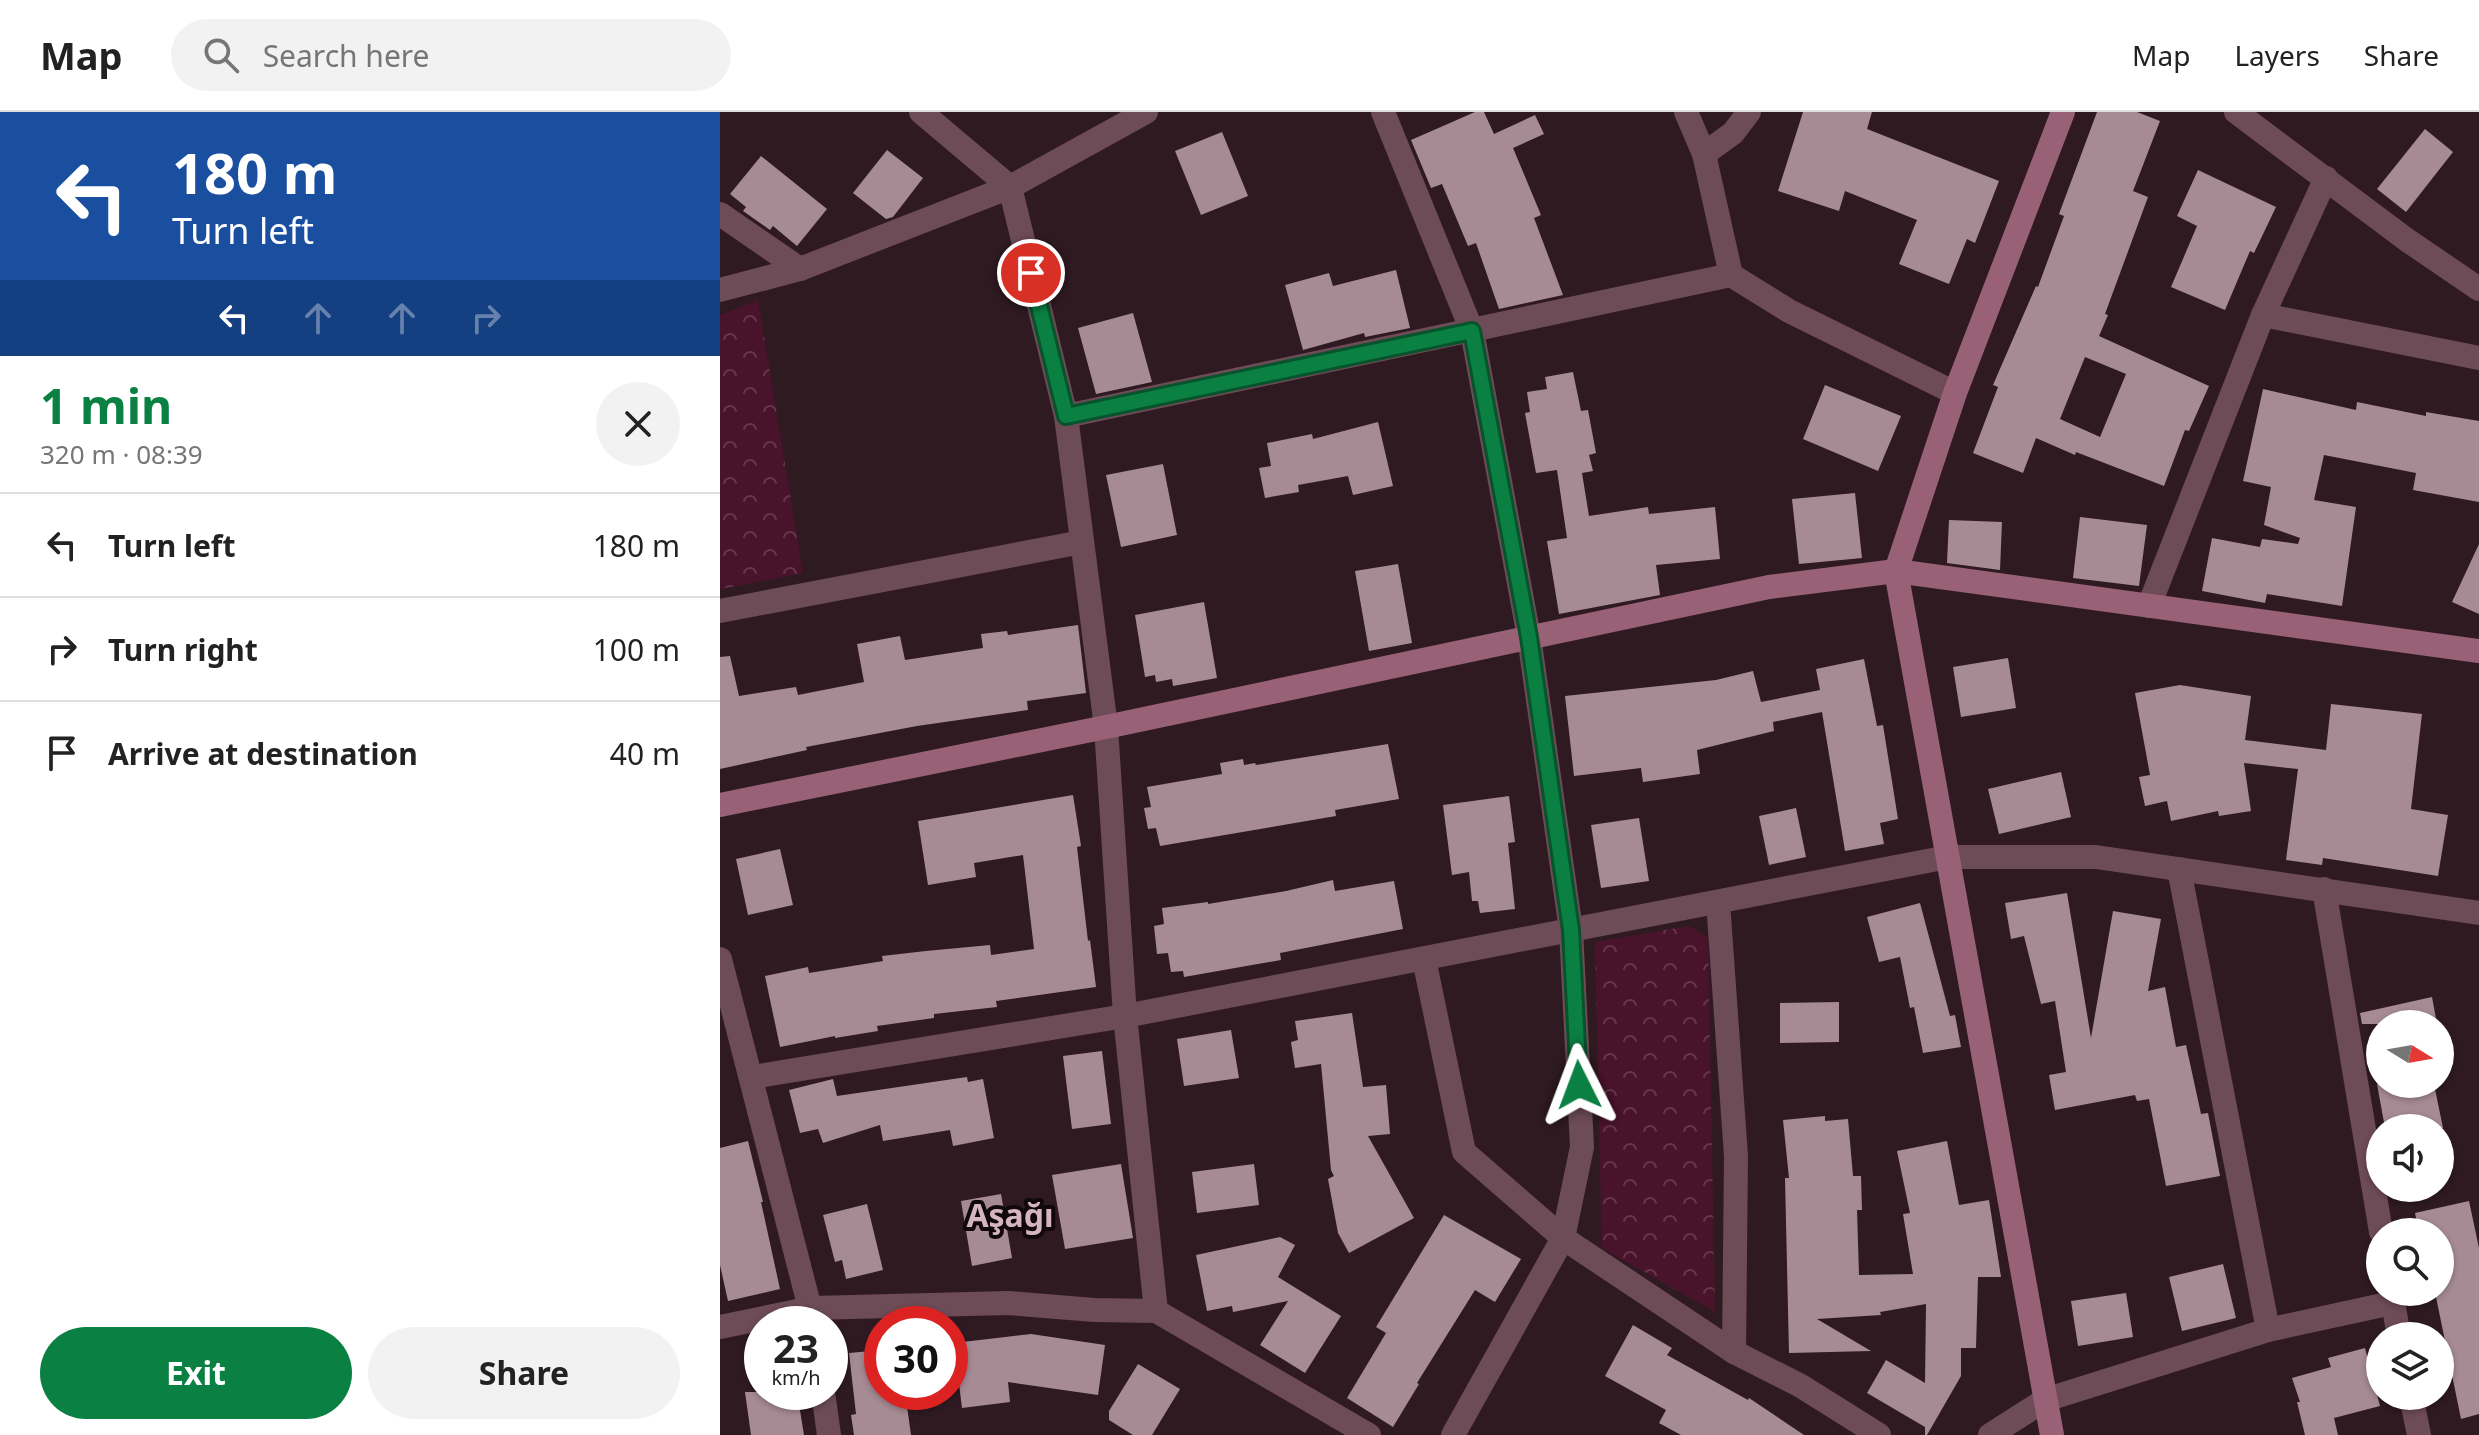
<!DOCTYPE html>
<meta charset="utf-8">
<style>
:root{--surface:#fff;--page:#f2f2f2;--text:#222;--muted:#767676;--line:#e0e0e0;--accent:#0b8043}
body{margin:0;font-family:"Noto Sans",sans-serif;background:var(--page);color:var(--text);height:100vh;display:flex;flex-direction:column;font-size:30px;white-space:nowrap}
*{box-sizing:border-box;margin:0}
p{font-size:26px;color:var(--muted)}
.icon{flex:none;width:44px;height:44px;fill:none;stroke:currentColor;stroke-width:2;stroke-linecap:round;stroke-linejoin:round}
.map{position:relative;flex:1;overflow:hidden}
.panel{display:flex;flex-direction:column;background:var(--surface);width:720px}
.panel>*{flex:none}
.hud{background:#1a4fa0;color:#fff;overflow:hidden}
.needle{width:52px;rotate:101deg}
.fabs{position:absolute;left:1646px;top:898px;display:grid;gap:16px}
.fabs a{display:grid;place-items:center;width:88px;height:88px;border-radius:50%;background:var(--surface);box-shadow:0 2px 6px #0004;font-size:40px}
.speed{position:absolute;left:24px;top:1194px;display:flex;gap:16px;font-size:40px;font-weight:700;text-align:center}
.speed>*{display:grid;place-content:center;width:104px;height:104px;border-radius:50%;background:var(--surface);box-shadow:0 2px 6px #0004;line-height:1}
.speed small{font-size:20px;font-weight:400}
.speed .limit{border:12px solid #d22;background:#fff;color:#111}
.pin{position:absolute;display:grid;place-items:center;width:68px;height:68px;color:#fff;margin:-34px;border:4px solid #fff;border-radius:50%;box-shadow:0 2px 8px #0007}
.me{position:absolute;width:88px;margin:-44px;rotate:357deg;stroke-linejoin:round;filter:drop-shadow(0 0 6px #0008)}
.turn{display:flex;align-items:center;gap:28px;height:168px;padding:0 40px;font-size:36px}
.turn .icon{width:104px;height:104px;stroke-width:2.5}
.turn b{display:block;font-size:56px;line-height:68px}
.lanes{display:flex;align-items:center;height:76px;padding:0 40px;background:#0003;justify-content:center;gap:40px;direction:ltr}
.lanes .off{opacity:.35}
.round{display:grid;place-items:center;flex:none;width:84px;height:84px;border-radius:42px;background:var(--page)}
.headline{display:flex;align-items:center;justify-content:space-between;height:136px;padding:0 40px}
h1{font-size:48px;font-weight:700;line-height:60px;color:var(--accent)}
.cta{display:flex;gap:16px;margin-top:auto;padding:16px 40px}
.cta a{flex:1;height:92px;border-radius:48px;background:var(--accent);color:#fff;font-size:32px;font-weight:700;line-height:92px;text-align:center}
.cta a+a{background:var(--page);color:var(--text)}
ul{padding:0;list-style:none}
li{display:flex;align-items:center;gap:24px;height:104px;padding:0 40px;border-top:2px solid var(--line)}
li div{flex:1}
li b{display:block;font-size:30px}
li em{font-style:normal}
header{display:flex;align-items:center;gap:48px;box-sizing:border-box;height:112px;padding:0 40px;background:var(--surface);border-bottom:2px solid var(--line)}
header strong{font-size:38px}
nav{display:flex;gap:44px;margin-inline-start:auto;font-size:28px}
.search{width:560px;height:72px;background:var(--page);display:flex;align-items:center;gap:20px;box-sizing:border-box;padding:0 28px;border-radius:44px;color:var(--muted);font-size:30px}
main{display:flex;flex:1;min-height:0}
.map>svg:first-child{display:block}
.park{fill:url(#park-crowns)}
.building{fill:#a78b94;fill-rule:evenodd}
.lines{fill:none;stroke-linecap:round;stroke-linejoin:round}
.street{stroke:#6d4b57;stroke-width:24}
.secondary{stroke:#986176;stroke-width:24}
.route-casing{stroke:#07532c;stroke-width:20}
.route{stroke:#0b8043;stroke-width:14}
.labels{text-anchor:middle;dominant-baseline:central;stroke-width:8;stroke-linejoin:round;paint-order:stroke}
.district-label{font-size:32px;font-weight:bold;fill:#d4b5c0;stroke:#11080b}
</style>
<header>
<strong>Map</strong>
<div class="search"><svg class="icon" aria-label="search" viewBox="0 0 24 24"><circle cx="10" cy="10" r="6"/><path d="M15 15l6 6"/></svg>Search here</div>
<nav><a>Map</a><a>Layers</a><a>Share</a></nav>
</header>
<main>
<section class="panel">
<div class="hud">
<div class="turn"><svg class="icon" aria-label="left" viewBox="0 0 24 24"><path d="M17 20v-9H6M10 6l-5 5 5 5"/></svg><div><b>180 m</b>Turn left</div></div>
<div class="lanes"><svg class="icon" aria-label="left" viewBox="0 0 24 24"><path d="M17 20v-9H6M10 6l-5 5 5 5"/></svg><svg class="icon off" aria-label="ahead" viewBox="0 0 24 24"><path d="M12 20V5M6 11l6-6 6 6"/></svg><svg class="icon off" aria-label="ahead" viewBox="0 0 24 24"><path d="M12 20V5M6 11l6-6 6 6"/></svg><svg class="icon off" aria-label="right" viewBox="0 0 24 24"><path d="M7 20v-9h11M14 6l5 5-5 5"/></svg></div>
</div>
<div class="headline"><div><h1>1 min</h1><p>320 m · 08:39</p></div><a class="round"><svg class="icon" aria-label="close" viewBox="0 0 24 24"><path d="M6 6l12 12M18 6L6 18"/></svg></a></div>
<ul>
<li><svg class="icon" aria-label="left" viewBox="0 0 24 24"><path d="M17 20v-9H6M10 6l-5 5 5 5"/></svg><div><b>Turn left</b></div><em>180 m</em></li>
<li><svg class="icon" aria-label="right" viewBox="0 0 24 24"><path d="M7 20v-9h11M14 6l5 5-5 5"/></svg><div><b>Turn right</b></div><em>100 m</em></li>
<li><svg class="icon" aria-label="arrive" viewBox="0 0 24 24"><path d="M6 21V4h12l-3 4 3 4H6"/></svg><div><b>Arrive at destination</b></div><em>40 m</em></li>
</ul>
<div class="cta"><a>Exit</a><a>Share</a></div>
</section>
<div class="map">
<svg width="1759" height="1323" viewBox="0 0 1759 1323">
<defs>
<pattern id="park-crowns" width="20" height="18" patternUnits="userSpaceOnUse" patternTransform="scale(2)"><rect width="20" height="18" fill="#4a132c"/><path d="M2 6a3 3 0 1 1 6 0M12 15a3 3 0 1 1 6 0" fill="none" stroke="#65364b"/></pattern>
</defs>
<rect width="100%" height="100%" fill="#2f1a22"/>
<g class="park">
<polygon points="38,188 83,461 0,477 0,203"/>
<polygon points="969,814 988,826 995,1200 882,1136 875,830"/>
</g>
<g class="building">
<polygon points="755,0 764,0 774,22 815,3 824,22 793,36 821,103 814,106 843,183 779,197 756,131 748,134 722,72 711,76 691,28"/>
<polygon points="1083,0 1152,0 1147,17 1279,69 1255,131 1247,127 1229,172 1179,152 1197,108 1125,79 1119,99 1058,79"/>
<path d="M1377,0H1417L1440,9L1413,79L1428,85L1385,202L1388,203L1379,224L1489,274L1469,319L1465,318L1444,374L1356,340L1355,343L1316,326L1303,361L1253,341L1278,275L1273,273L1316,174L1318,175L1344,104L1339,102ZM1365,245L1406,262L1380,325L1340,307Z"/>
<polygon points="1705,17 1733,40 1686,100 1657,77"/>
<polygon points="502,20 528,84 481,103 455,39"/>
<polygon points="167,38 203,66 173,105 166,107 133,81"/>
<polygon points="41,44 107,97 77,134 53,114 50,118 23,99 26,95 10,82"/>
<polygon points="1478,58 1556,95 1534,141 1530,139 1505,198 1451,175 1477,114 1457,104"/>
<polygon points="676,158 690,216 645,225 644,221 583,238 565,173 609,161 613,174"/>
<polygon points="413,201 432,270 376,282 358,216"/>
<polygon points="853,260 861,299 868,298 876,341 869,343 873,359 862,361 869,404 928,395 929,402 995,395 1000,447 936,453 940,483 839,502 827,429 847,426 837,358 816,361 805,301 810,300 807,280 827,277 825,265"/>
<polygon points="1105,273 1181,304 1158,359 1083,327"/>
<polygon points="1543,277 1636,298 1637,290 1706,304 1706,300 1759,309 1759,390 1693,378 1696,361 1604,343 1594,388 1636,395 1622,494 1547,482 1545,491 1482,479 1492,426 1540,435 1542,427 1578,432 1580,426 1544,413 1551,375 1523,369"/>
<polygon points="658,310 673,374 633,383 628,364 578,373 579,380 545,386 539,356 551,354 547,331 592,322 593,327"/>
<polygon points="443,352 457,423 401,435 386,363"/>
<polygon points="1135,381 1142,446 1079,452 1072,387"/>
<polygon points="1360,405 1427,413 1419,474 1353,466"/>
<polygon points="1229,408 1282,410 1280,458 1227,451"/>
<polygon points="1759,432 1759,502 1732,490"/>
<polygon points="678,452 692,531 649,539 635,459"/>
<polygon points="484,490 497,566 453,574 452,567 436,570 435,563 425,565 415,503"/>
<polygon points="358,513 366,581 307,589 308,598 197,614 86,635 87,638 0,657 0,545 10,544 19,584 76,575 78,583 144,570 137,532 180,524 185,548 263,536 261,522 287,519 288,523"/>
<polygon points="1288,546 1296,596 1241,605 1233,555"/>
<polygon points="1144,547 1157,614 1163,613 1178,707 1160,711 1164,732 1125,739 1102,600 1053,610 1054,619 977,638 980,662 923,670 921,656 854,664 845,584 996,568 1033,559 1041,590 1100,578 1096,557"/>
<polygon points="1460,573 1531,584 1525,628 1606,638 1611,592 1702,602 1691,697 1728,703 1718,764 1603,746 1602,753 1566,748 1578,657 1524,651 1531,699 1499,704 1498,699 1451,709 1447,689 1425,694 1419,665 1430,663 1415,581"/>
<polygon points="668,632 679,687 615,698 616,704 440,734 436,716 428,717 424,696 431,695 427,675 502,662 500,651 523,647 524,653 535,651 536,653"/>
<polygon points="1341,660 1351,705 1279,722 1268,677"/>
<polygon points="353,683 361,734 357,735 368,829 370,828 376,875 276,889 277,895 214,902 214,906 157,914 158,919 115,926 115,924 60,935 45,864 88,855 89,861 163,849 162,844 206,839 270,833 271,843 314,837 303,743 254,751 256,765 208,773 198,709"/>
<polygon points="789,684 795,730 788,731 795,797 760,801 758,789 752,789 749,760 732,763 723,693"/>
<polygon points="1076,696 1086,745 1049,753 1039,704"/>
<polygon points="919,706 929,769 881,776 871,713"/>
<polygon points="60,737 73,793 28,803 16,747"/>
<polygon points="613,768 615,779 674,769 683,817 560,841 561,848 464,865 463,859 451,860 448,841 437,842 434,814 444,812 442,796 488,790 488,792 566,779"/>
<polygon points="1347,781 1371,926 1393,799 1441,807 1428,879 1445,875 1456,935 1466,933 1481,1002 1488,1001 1500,1064 1446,1074 1429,987 1417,989 1415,983 1335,998 1329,963 1346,960 1335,889 1321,892 1304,824 1291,827 1285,791"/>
<polygon points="1200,791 1230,904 1235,903 1241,935 1203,941 1194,895 1190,896 1180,845 1159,850 1147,805"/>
<polygon points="1712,885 1717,912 1642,912 1640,901"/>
<polygon points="1119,890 1119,930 1060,931 1060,891"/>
<polygon points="632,901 643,975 666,973 670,1022 648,1024 694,1106 629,1141 618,1121 608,1067 614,1064 611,1058 601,952 575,956 571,930 578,928 575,909"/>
<polygon points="511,918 519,966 464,974 457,927"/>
<polygon points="382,939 391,1012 352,1017 343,944"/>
<polygon points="247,965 248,970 263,967 274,1026 233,1034 230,1018 163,1029 160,1013 103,1031 98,1017 80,1021 69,978 113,967 117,984"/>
<polygon points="1657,972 1714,972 1723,1016 1665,1016"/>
<polygon points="1105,1004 1105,1009 1128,1007 1133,1064 1141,1064 1142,1098 1137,1098 1139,1163 1193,1162 1183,1102 1190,1101 1177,1039 1227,1029 1239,1093 1269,1088 1281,1165 1258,1165 1256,1236 1241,1236 1241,1264 1207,1323 1205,1323 1205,1315 1147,1281 1166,1248 1205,1271 1206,1192 1160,1200 1161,1203 1097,1207 1151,1239 1069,1241 1065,1066 1069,1066 1063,1008"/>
<polygon points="28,1029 43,1090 41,1090 60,1177 8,1189 0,1153 0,1036"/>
<polygon points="401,1052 413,1126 345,1137 332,1063"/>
<polygon points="534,1052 539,1093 477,1101 472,1060"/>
<polygon points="281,1082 292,1146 252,1154 241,1089"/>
<polygon points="1749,1089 1759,1136 1759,1302 1741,1307 1715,1180 1720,1180 1720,1120 1699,1120 1695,1101"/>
<polygon points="147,1092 163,1158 126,1167 122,1148 115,1150 103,1103"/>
<polygon points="724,1103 801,1147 775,1190 755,1178 697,1271 699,1272 673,1315 627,1286 666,1221 656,1215"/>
<polygon points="560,1125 575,1133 558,1165 621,1204 585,1261 540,1233 568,1189 513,1200 512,1194 487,1199 476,1143"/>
<polygon points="1503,1152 1516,1206 1462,1219 1449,1165"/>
<polygon points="1406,1181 1413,1225 1358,1234 1351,1189"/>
<polygon points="913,1213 952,1236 947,1243 1028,1288 1029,1286 1084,1323 961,1323 939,1311 946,1298 885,1264"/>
<polygon points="311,1222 385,1233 378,1283 288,1270 290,1290 242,1296 234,1231"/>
<polygon points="1645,1236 1660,1294 1614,1306 1618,1323 1585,1323 1577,1290 1580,1290 1572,1266 1611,1255 1608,1246"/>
<polygon points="162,1238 162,1280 185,1280 191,1323 134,1323 131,1303 136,1302 129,1241"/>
<polygon points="418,1252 460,1277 432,1323 413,1323 389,1308 389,1299"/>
<polygon points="25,1280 77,1280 84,1323 31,1323"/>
</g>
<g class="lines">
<g class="street">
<polyline points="201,0 290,75 346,304 386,615 405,904 436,1199"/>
<polyline points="663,0 752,219 809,525 851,818 862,1035 843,1126 733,1323"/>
<polyline points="966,0 984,42 1011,163 1069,199 1235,281"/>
<polyline points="1516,0 1687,128 1759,177"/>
<polyline points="984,42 1013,21 1029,0"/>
<polyline points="0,102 80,157"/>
<polyline points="0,178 80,157 290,75 426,0"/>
<polyline points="1543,203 1759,246"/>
<polyline points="346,304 1011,163"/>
<polyline points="1429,494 1543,203 1606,66"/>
<polyline points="0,499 362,430"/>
<polyline points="1459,757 1548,1218"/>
<polyline points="1604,777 1661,1120"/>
<polyline points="998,790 1016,1044 1014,1240"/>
<polyline points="0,847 94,1212"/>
<polyline points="704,847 744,1040 843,1126 1014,1240 1081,1274 1159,1323"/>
<polyline points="32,965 405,904 1228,745 1376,745 1759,801"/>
<polyline points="1671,1180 1679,1224"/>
<polyline points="0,1215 92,1196 288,1191 374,1198 436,1199 649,1323"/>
<polyline points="103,1280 109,1323"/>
<polyline points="1691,1284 1699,1323"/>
<polyline points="1270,1323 1325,1288 1548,1218 1672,1191"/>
</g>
<g class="secondary">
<polyline points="0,693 386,615 1049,475 1176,459 1759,539"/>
<polyline points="1332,1323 1176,459 1235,281 1343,0"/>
</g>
</g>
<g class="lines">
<defs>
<polyline id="route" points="311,161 346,304 752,219 809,525 851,818 859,973"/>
</defs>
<use href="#route" class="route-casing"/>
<use href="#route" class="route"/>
</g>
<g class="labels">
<g class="district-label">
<text x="290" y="1102">Aşağı</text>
</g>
</g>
</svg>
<div class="fabs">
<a><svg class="needle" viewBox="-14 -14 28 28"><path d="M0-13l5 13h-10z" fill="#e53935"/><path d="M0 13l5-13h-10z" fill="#767676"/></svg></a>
<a><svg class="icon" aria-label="sound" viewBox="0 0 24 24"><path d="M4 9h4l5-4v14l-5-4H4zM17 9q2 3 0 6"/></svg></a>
<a><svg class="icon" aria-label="search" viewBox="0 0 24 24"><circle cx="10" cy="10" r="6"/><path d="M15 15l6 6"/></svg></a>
<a><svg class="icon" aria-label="layers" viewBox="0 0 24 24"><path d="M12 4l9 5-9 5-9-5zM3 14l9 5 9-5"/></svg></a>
</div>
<div class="speed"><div>23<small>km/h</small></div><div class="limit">30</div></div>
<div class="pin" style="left:311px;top:161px;background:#d93025"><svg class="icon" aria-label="arrive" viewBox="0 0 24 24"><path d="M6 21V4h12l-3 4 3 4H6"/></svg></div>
<svg class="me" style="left:859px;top:973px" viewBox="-20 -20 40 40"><path d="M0-17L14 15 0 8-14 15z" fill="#0b8043" stroke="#fff" stroke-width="4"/></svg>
</div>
</main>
